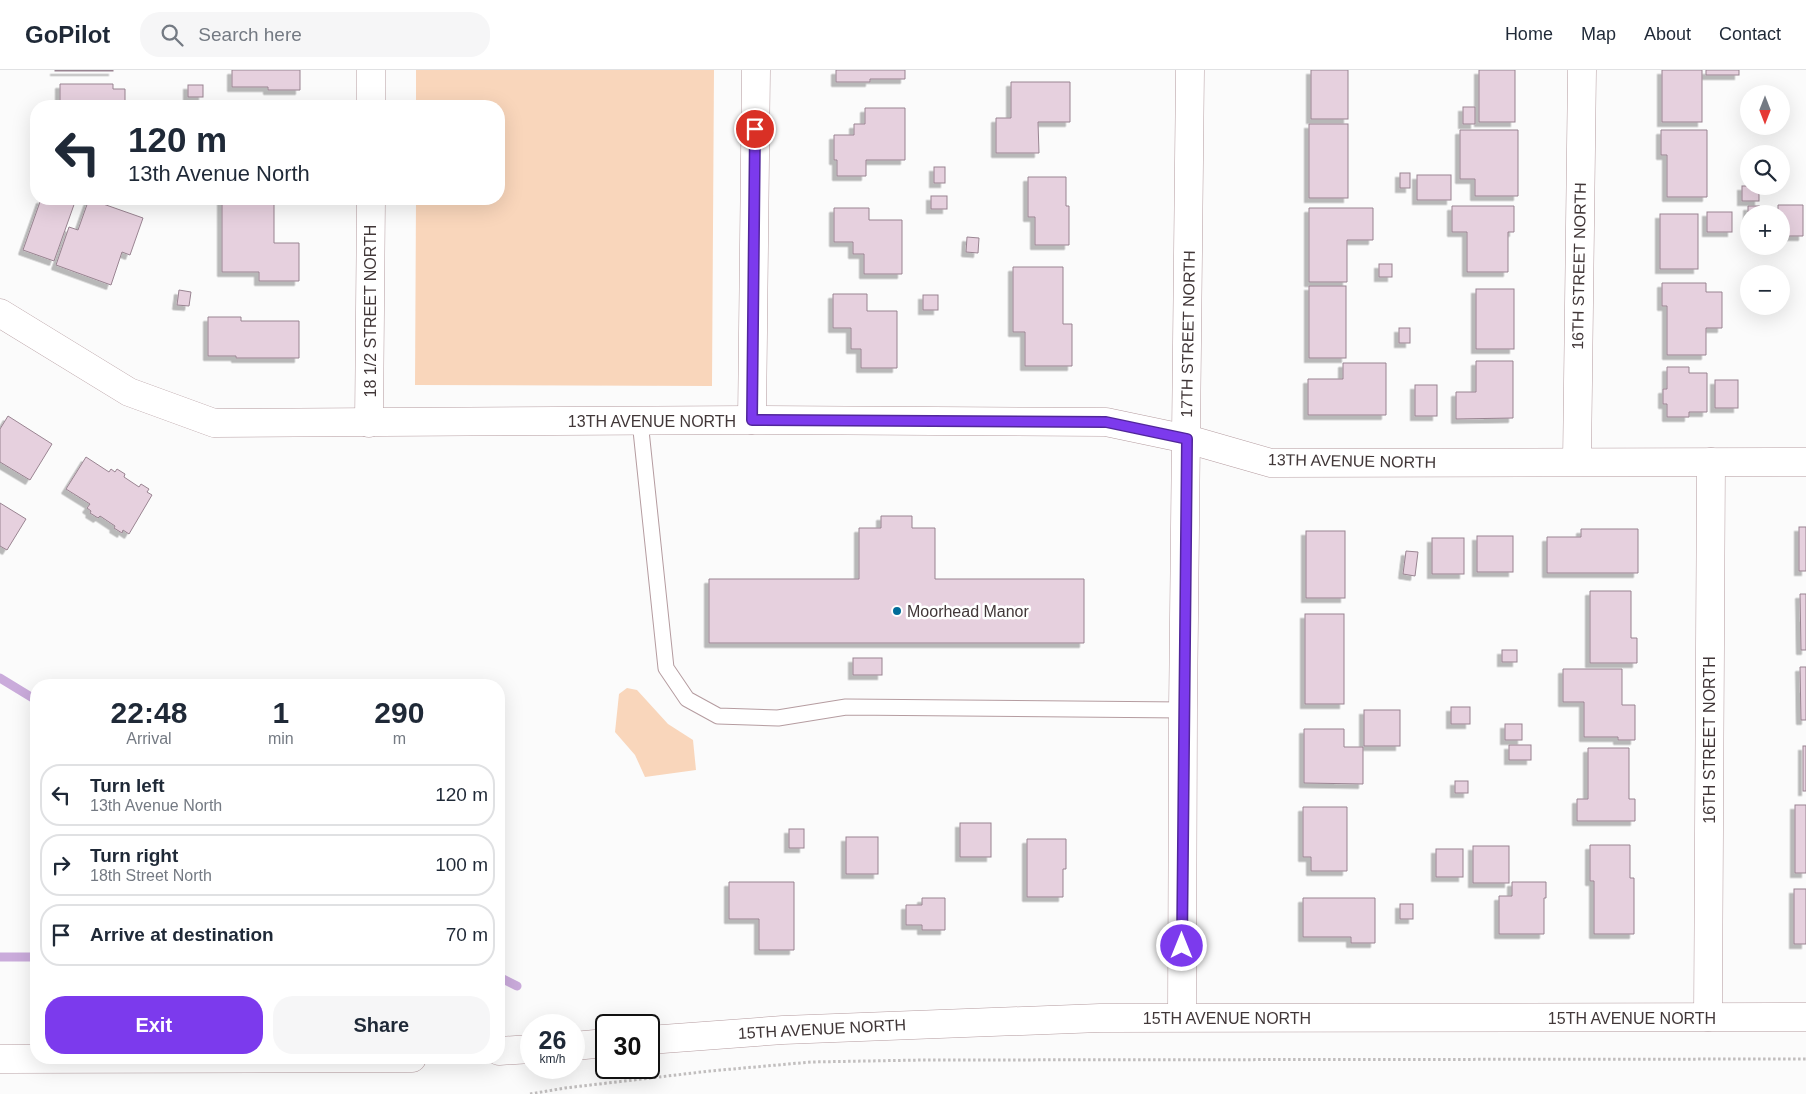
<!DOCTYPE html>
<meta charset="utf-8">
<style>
:root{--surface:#fff;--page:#f6f6f7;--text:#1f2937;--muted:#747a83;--line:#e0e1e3;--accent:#7c3aed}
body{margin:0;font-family:Arial,sans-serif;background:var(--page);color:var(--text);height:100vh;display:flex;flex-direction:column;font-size:19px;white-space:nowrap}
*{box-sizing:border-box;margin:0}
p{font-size:16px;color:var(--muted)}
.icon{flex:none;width:28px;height:28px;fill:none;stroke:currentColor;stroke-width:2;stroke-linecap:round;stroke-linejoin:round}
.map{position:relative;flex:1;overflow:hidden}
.panel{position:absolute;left:30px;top:609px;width:475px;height:385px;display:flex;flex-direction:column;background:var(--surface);border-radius:20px;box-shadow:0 5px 20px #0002}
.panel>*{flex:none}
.hud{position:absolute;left:30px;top:30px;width:475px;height:105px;border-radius:20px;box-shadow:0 5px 20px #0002;background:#fff;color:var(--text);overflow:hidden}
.needle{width:32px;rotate:180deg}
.fabs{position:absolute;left:1740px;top:15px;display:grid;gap:10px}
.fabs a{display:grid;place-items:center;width:50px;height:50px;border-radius:50%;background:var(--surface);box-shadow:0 5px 20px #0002;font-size:25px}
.speed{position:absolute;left:520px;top:944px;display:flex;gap:10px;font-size:25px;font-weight:700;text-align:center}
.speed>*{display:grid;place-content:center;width:65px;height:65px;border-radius:50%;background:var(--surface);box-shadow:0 5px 20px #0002;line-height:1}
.speed small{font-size:12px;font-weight:400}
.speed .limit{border:2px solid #111;border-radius:8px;background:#fff;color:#111}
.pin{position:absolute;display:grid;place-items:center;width:42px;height:42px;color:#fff;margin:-21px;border:2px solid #fff;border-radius:50%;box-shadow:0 1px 5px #0007}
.me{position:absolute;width:55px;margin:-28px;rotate:0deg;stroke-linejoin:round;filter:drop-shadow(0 0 4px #0008)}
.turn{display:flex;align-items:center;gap:18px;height:105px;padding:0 15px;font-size:22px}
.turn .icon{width:65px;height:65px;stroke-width:2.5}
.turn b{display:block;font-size:35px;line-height:42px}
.eta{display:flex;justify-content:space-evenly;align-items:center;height:85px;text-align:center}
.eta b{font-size:30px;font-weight:700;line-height:35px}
.button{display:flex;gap:10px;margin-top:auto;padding:10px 15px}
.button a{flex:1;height:58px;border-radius:20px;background:var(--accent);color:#fff;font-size:20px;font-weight:700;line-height:58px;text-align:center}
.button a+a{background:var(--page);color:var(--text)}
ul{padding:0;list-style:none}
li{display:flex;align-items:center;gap:15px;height:62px;margin:0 10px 8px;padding:0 5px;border:2px solid var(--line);border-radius:20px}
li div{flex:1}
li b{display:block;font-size:19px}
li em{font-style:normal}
header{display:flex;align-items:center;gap:30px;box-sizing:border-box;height:70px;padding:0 25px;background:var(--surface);border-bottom:1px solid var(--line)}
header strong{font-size:24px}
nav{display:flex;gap:28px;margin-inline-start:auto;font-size:18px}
.search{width:350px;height:45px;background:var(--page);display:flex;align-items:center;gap:12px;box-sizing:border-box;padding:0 18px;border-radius:20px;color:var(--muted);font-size:19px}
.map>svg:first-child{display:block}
.green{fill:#f9d6bb}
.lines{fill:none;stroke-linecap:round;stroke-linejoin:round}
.stream{stroke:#caabdb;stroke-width:9}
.building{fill:#e6d0de;stroke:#998491;filter:url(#shadow)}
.service-casing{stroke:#b59ca0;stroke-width:17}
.minor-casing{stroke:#b59ca0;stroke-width:29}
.secondary-casing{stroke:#b59ca0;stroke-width:29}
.path{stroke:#c1bebe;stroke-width:3;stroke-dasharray:2.5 2.5;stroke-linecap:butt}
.service{stroke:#fff;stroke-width:15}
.minor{stroke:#fff;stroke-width:28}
.secondary{stroke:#fff;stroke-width:28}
.route-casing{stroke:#51269a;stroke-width:12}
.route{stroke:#7c3aed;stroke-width:9}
.poi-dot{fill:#006c99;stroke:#fff;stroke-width:2}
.labels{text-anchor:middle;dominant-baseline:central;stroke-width:5;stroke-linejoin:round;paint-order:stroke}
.street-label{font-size:16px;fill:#413738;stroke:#fff}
.poi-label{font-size:16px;fill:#413738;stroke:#fff;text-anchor:start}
</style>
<header>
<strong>GoPilot</strong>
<div class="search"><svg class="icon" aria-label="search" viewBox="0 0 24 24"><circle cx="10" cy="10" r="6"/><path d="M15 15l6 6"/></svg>Search here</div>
<nav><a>Home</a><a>Map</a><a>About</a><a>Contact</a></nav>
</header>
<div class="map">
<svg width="1806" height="1024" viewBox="0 0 1806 1024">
<defs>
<filter id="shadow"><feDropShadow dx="-4.5" dy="4.5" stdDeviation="0" flood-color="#0004"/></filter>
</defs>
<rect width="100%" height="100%" fill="#fbfbfb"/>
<g class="green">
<polygon points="416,0 714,0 712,316 415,315 416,129 499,129 499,36 416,36"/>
<polygon points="627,618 637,620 668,654 693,670 696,700 645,707 635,685 615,662 619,624"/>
</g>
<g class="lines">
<g class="stream">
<polyline points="0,608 36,630"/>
<polyline points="0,887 36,887"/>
<polyline points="499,907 517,916"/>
</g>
</g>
<g class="building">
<rect x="55" y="0" width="58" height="1"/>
<polygon points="232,0 300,0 300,20 268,20 268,17 232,17"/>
<polygon points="836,0 905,0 905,9 870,9 870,12 836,12"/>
<rect x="1311" y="0" width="37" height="49"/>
<rect x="1479" y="0" width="36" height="52"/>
<rect x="1662" y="0" width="40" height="52"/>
<rect x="1706" y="0" width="33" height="5"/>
<polygon points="1011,12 1070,12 1070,52 1038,52 1039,83 996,83 996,48 1011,48"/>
<polygon points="60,14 113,14 113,19 125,19 125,36 60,36"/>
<rect x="188" y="15" width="15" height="12"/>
<rect x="1463" y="37" width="12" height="17"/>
<polygon points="865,38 905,38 905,90 866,90 866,106 837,106 837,90 834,90 834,65 854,65 854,54 865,54"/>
<rect x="1309" y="54" width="39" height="74"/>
<polygon points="1460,60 1518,60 1518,126 1475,126 1475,109 1460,109"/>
<polygon points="1661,60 1707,60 1707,127 1667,127 1667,85 1661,85"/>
<rect x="934" y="97" width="11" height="16"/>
<rect x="1400" y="103" width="10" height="15"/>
<rect x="1417" y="105" width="34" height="25"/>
<polygon points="1028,107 1066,107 1066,136 1069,136 1069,175 1035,175 1035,147 1028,147"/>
<rect x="1742" y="116" width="17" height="15"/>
<rect x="931" y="126" width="16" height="13"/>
<polygon points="41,129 76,129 54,191 23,180"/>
<polygon points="89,129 143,148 130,185 122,182 111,215 56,195 69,157 78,160"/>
<polygon points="222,130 274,130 274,173 299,173 299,211 259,211 259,202 222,202"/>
<polygon points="1778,135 1803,135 1803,166 1781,166 1781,144 1778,144"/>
<polygon points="1452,136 1514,136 1514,162 1508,162 1508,202 1467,202 1467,162 1452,162"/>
<polygon points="1748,136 1760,136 1760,144 1749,144 1748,147"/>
<polygon points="834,138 869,138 869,150 902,150 902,204 864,204 864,184 853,184 853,172 834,172"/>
<polygon points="1309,138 1373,138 1373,170 1347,170 1347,212 1309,212"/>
<rect x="1707" y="142" width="25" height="20"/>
<rect x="1660" y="144" width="38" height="55"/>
<polygon points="967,167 979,168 978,183 966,182"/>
<rect x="1379" y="194" width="13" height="13"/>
<polygon points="1013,197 1063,197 1063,254 1072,254 1072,296 1025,296 1025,262 1013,262"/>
<polygon points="1662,213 1706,213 1706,222 1722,222 1722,258 1706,258 1706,285 1667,285 1667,236 1662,236"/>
<rect x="1309" y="216" width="37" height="72"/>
<rect x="1476" y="219" width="38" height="60"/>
<polygon points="179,220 191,222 189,236 177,235"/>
<polygon points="833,224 867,224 867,241 897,241 897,298 861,298 861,279 851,279 851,258 833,258"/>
<rect x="923" y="225" width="15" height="15"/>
<polygon points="208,247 241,247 241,251 299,251 299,288 236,288 236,286 208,286"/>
<rect x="1399" y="258" width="11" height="15"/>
<polygon points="1476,291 1513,291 1513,348 1456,349 1456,322 1476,322"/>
<polygon points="1343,293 1386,293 1386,345 1308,345 1308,309 1343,309"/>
<polygon points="1667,297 1689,297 1689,303 1707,303 1707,342 1689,342 1689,347 1667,347 1667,334 1663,334 1663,319 1667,319"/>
<rect x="1715" y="310" width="23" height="28"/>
<rect x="1415" y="315" width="22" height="31"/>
<polygon points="8,346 52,374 30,410 0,392 0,359"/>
<polygon points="86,387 109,402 111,399 115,402 117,399 125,404 124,407 139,417 141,414 149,419 147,422 152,425 129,464 123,460 122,463 114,458 115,456 100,446 98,448 90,443 91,441 87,438 90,434 66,419"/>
<polygon points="0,433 26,449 7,480 0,476"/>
<polygon points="881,446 912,446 912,458 935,458 935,509 1084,509 1084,573 709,573 709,509 859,509 859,458 881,458"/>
<rect x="1799" y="457" width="7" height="44"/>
<polygon points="1581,459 1638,459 1638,503 1547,503 1547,467 1581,467"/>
<rect x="1306" y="461" width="39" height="67"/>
<rect x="1477" y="466" width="36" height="36"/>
<rect x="1432" y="468" width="32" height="36"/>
<polygon points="1406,481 1418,482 1415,506 1403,504"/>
<polygon points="1590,521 1631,521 1631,568 1637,568 1637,593 1590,593"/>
<polygon points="1800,524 1806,524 1806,580 1801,580"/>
<rect x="1305" y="544" width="39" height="90"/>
<rect x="1502" y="580" width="15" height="12"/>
<rect x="853" y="588" width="29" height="17"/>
<polygon points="1800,597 1806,597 1806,650 1801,650"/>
<polygon points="1563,599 1622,599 1622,635 1635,635 1635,670 1618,670 1618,667 1584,667 1584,632 1563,632"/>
<rect x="1451" y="637" width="19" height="17"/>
<rect x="1364" y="640" width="36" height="36"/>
<rect x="1505" y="654" width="17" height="16"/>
<polygon points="1304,659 1344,659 1344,677 1363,677 1363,714 1304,713"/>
<rect x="1509" y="675" width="22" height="15"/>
<rect x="1803" y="676" width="3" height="45"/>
<polygon points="1588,678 1629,678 1629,729 1635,729 1635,751 1577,751 1577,729 1588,729"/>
<rect x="1455" y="711" width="13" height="12"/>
<rect x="1795" y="735" width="11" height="68"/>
<polygon points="1303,737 1347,737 1347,801 1311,801 1311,787 1303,787"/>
<rect x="960" y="753" width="31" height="34"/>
<rect x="789" y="759" width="15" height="19"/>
<rect x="846" y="767" width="32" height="37"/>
<polygon points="1027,769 1066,769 1066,799 1063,799 1063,827 1027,827"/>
<polygon points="1590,775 1630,775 1630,808 1634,808 1634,864 1594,864 1594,811 1590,811"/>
<rect x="1473" y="776" width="36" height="37"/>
<rect x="1436" y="779" width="27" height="28"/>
<polygon points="729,812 794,812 794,880 759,880 759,849 729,849"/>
<polygon points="1512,812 1546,812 1546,828 1544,828 1544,864 1499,864 1499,826 1512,826"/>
<rect x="1794" y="819" width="12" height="55"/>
<polygon points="922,828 945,828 945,860 922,860 922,855 906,855 906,835 922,835"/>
<polygon points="1303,828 1375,828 1375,873 1351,873 1351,867 1303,867"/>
<rect x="1400" y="834" width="13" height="15"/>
</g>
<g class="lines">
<defs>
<polyline id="service" points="640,351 666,598 687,629 718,646 778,648 846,637 1183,640"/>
<g id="minor">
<polyline points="371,36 371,0"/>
<polyline points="0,243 129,322 214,353 752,350 1106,352 1187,369 1271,393 1806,392"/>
<polyline points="752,350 756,0"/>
<polyline points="369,353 371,129"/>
<polyline points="1577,391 1582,0"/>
<polyline points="1182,947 1183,640 1190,0"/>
<polyline points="1708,947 1711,392"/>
</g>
<g id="secondary">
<polyline points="649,970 783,960 1100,948 1806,947"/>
<polyline points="574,976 606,973"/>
<polyline points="499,981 531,979"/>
<polyline points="0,989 412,988"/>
</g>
</defs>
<use href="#service" class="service-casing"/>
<use href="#minor" class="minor-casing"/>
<use href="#secondary" class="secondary-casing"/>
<polyline class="path" points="530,1024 565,1018 710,1001 811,992 923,990 1806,989"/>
<use href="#service" class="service"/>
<use href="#minor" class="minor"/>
<use href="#secondary" class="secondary"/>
</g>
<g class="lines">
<defs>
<polyline id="route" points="755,59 752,350 1106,352 1187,369 1182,876"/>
</defs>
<use href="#route" class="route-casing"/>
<use href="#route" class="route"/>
</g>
<circle class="poi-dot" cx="897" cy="541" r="5"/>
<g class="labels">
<g class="street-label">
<text transform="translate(1579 196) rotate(-89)">16TH STREET NORTH</text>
<text transform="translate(370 241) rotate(-90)">18 1/2 STREET NORTH</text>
<text transform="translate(1188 264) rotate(-89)">17TH STREET NORTH</text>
<text x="652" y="351">13TH AVENUE NORTH</text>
<text transform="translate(1352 391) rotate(1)">13TH AVENUE NORTH</text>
<text transform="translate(1709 670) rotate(-90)">16TH STREET NORTH</text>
<text x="1227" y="948">15TH AVENUE NORTH</text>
<text x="1632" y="948">15TH AVENUE NORTH</text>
<text transform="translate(822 959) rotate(-3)">15TH AVENUE NORTH</text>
</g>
<g class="poi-label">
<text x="907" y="541">Moorhead Manor</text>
</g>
</g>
</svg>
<div class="fabs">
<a><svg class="needle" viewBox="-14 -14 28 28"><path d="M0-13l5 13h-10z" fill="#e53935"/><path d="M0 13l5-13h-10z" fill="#747a83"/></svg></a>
<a><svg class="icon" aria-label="search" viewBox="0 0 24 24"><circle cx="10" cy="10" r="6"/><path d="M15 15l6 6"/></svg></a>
<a>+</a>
<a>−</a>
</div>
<div class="speed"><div>26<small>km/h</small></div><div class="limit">30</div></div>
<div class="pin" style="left:755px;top:59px;background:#d93025"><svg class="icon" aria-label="arrive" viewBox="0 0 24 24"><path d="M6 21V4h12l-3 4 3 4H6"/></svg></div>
<svg class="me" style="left:1182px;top:876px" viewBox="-20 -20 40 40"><circle r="17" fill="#7c3aed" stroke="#fff" stroke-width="3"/><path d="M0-11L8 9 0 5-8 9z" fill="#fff"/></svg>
<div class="hud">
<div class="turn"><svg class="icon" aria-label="left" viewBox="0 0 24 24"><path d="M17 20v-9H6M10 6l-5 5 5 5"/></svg><div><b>120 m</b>13th Avenue North</div></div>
</div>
<section class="panel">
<div class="eta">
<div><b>22:48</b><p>Arrival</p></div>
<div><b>1</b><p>min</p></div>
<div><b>290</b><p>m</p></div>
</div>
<ul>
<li><svg class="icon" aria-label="left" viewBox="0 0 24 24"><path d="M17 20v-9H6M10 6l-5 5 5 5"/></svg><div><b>Turn left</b><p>13th Avenue North</p></div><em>120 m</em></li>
<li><svg class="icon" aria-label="right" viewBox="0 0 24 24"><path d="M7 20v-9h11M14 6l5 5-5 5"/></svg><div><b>Turn right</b><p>18th Street North</p></div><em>100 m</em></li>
<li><svg class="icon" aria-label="arrive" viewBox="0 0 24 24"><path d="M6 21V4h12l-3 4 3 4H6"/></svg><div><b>Arrive at destination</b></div><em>70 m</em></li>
</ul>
<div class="button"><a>Exit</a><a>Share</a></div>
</section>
</div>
